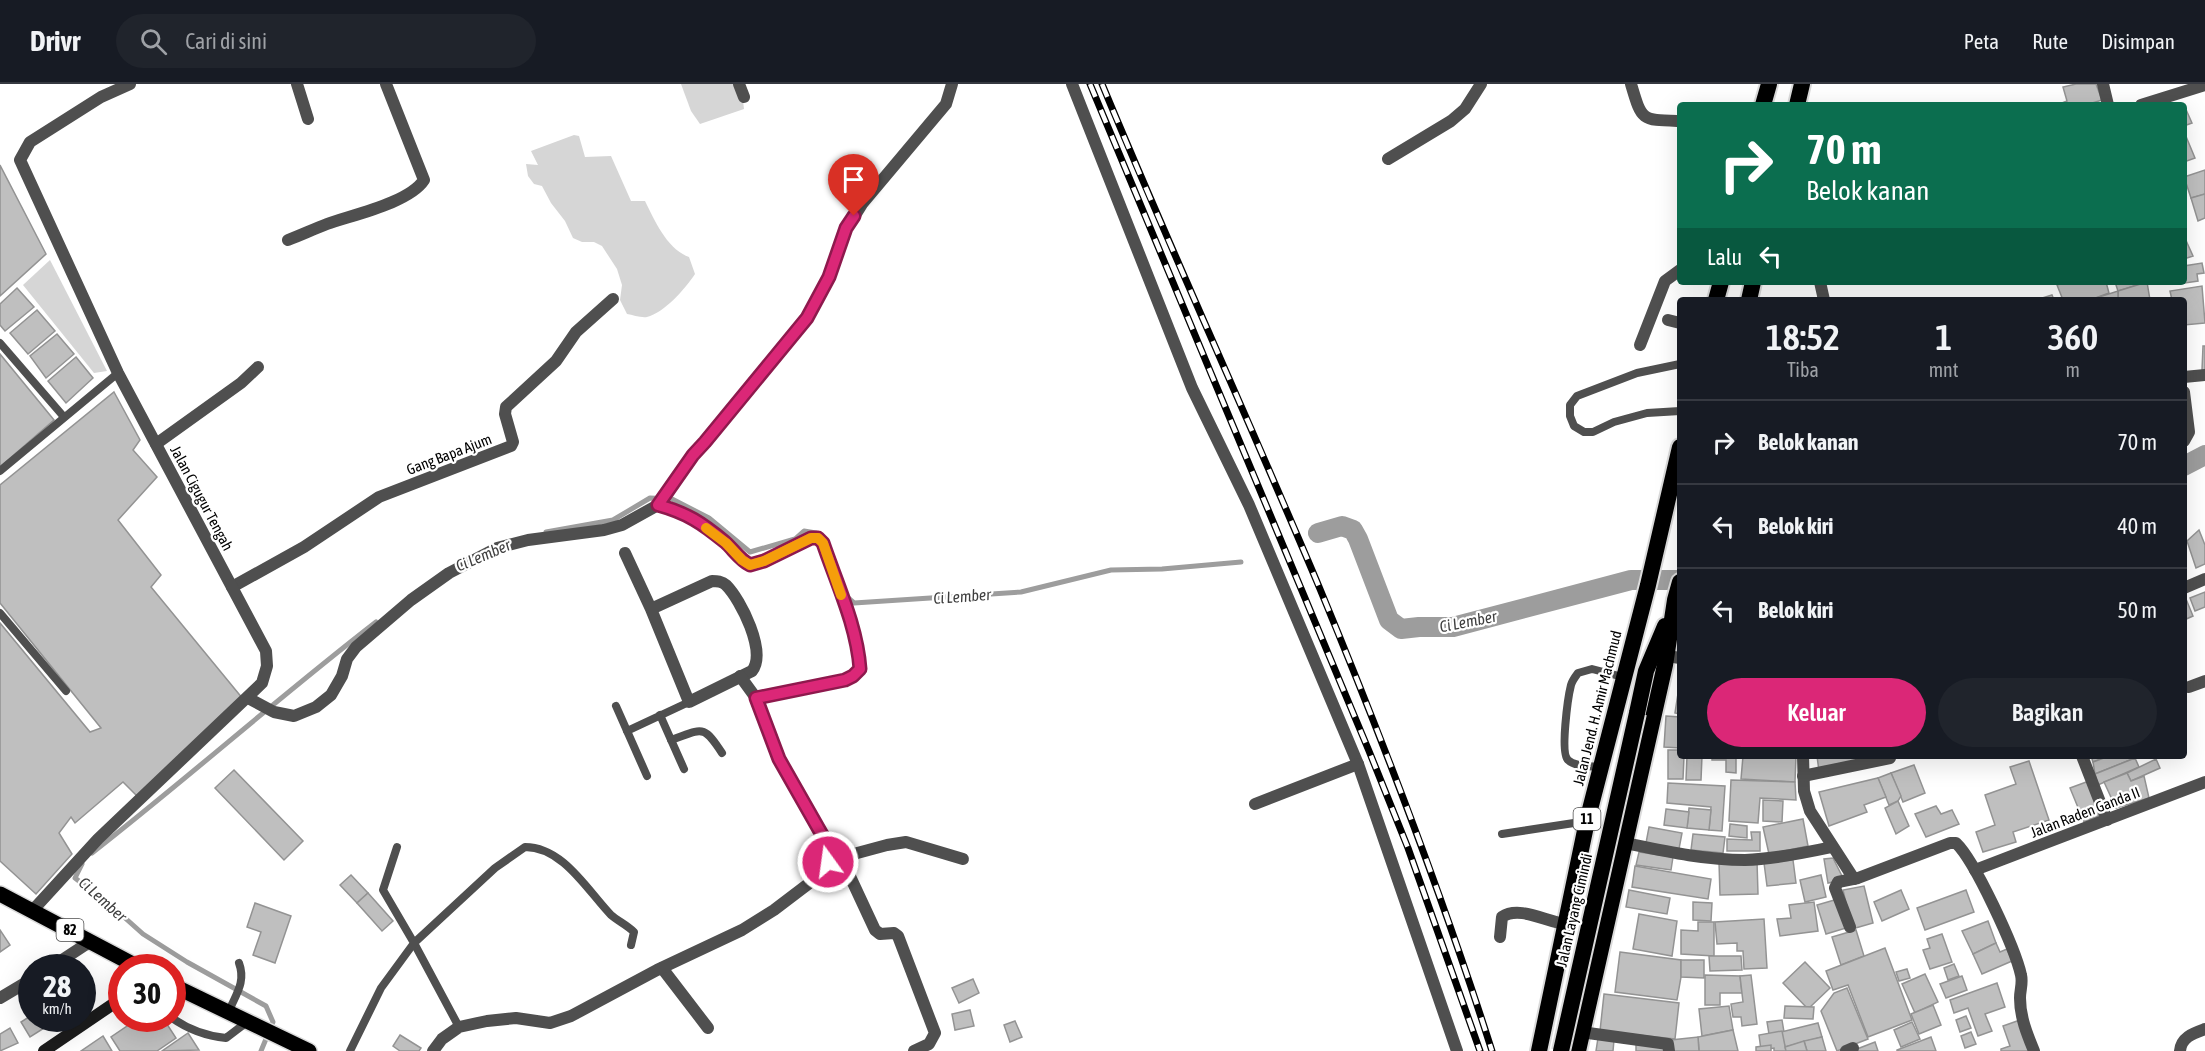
<!DOCTYPE html>
<html lang="id">
<style>
:root{--surface:#171b24;--page:#20242c;--text:#f1f3f6;--muted:#9ea1a6;--line:#363941;--accent:#db2777}
body{margin:0;font-family:"Asap Condensed",sans-serif;background:var(--page);color:var(--text);height:100vh;display:flex;flex-direction:column;font-size:22px;white-space:nowrap}
*{box-sizing:border-box;margin:0}
p{font-size:20px;color:var(--muted)}
.icon{flex:none;width:33px;height:33px;fill:none;stroke:currentColor;stroke-width:2;stroke-linecap:round;stroke-linejoin:round}
.map{position:relative;flex:1;overflow:hidden}
.side{position:absolute;left:1677px;top:213px;width:510px;height:462px;display:flex;flex-direction:column;background:var(--surface);border-radius:6px;box-shadow:0 6px 24px #0002}
.side>*{flex:none}
.banner{position:absolute;left:1677px;top:18px;width:510px;height:183px;border-radius:6px;box-shadow:0 6px 24px #0002;background:#0b6e4f;color:#fff;overflow:hidden}
.speed{position:absolute;left:18px;top:870px;display:flex;gap:12px;font-size:30px;font-weight:700;text-align:center}
.speed>*{display:grid;place-content:center;width:78px;height:78px;border-radius:50%;background:var(--surface);box-shadow:0 6px 24px #0002;line-height:1}
.speed small{font-size:15px;font-weight:400}
.speed .limit{border:9px solid #d22;background:#fff;color:#111}
.pin{position:absolute;display:grid;place-items:center;width:51px;height:51px;color:#fff;margin:-62px -26px;border-radius:50% 50% 50% 0;rotate:-45deg;box-shadow:0 0 6px #0007}
.pin .icon{rotate:45deg}
.me{position:absolute;width:66px;margin:-33px;rotate:346deg;stroke-linejoin:round;filter:drop-shadow(0 0 4px #0008)}
.turn{display:flex;align-items:center;gap:21px;height:126px;padding:0 30px;font-size:27px}
.turn .icon{width:78px;height:78px;stroke-width:2.5}
.turn b{display:block;font-size:42px;line-height:51px}
.then{display:flex;align-items:center;height:57px;padding:0 30px;background:#0003;gap:12px;font-size:22px}
.eta{display:flex;justify-content:space-evenly;align-items:center;height:102px;text-align:center}
.eta b{font-size:36px;font-weight:600;line-height:42px}
.cta{display:flex;gap:12px;margin-top:auto;padding:12px 30px}
.cta a{flex:1;height:69px;border-radius:36px;background:var(--accent);color:#fff;font-size:24px;font-weight:600;line-height:69px;text-align:center}
.cta a+a{background:var(--page);color:var(--text)}
ul{padding:0;list-style:none}
li{display:flex;align-items:center;gap:18px;height:84px;padding:0 30px;border-top:2px solid var(--line)}
li div{flex:1}
li b{display:block;font-size:22px}
li em{font-style:normal}
header{display:flex;align-items:center;gap:36px;box-sizing:border-box;height:84px;padding:0 30px;background:var(--surface);border-bottom:2px solid var(--line)}
header strong{font-size:28px}
nav{display:flex;gap:33px;margin-inline-start:auto;font-size:21px}
.search{width:420px;height:54px;background:var(--page);display:flex;align-items:center;gap:15px;box-sizing:border-box;padding:0 21px;border-radius:33px;color:var(--muted);font-size:22px}
.map>svg:first-child{display:block}
.green{fill:#d6d6d6}
.lines{fill:none;stroke-linecap:round;stroke-linejoin:round}
.stream{stroke:#9d9d9d;stroke-width:5}
.canal{stroke:#9d9d9d;stroke-width:20}
.building{fill:#bfbfbf;stroke:#939393;stroke-width:1.5}
.primary-casing{stroke:#dbdbdb;stroke-width:18}
.trunk-casing{stroke:#dbdbdb;stroke-width:20}
.service{stroke:#4f4f4f;stroke-width:8}
.minor{stroke:#4f4f4f;stroke-width:12}
.secondary{stroke:#1c1c1c;stroke-width:12}
.primary{stroke:#000;stroke-width:15}
.trunk{stroke:#000;stroke-width:16}
.rail-casing{stroke:#000;stroke-width:7}
.rail{stroke:#fff;stroke-width:4.5;stroke-dasharray:14;stroke-linecap:butt}
.trunk-bridge-casing{stroke:#dbdbdb;stroke-width:20;stroke-linecap:butt}
.trunk-bridge{stroke:#000;stroke-width:16}
.route-casing{stroke:#8e194d;stroke-width:15}
.route{stroke:#db2777;stroke-width:10}
.slow{stroke:#f59e0b;stroke-width:10}
.labels{text-anchor:middle;dominant-baseline:central;stroke-width:4.5;stroke-linejoin:round;paint-order:stroke}
.shield{fill:#fff;stroke:#4c4c4c;stroke-width:1.5}
.shield-label{font-size:14px;font-weight:bold;fill:#000}
.street-label{font-size:15px;fill:#000;stroke:#fff}
.water-label{font-size:16px;font-style:italic;fill:#3e3e3e;stroke:#fff}
</style>
<header>
<strong>Drivr</strong>
<div class="search"><svg class="icon" aria-label="search" viewBox="0 0 24 24"><circle cx="10" cy="10" r="6"/><path d="M15 15l6 6"/></svg>Cari di sini</div>
<nav><a>Peta</a><a>Rute</a><a>Disimpan</a></nav>
</header>
<div class="map">
<svg width="2205" height="967" viewBox="0 0 2205 967">
<rect width="100%" height="100%" fill="#fff"/>
<g class="green">
<polygon points="681,0 738,0 742,8 744,25 700,40 691,27"/>
<path d="M574,51L579,52L585,73L611,72L631,117H645C655,137 667,165 689,173L695,190C685,205 664,229 647,233C641,234 633,231 627,230L620,216L622,201L617,185L602,162L594,158H582L573,154L565,137L551,119L542,102L534,100L528,92L526,80L538,81L531,67Z"/>
<polygon points="50,176 107,287 94,289 23,201"/>
</g>
<g class="lines">
<g class="stream">
<polyline points="546,448 613,436 650,414 672,415 709,434 750,468 795,455 804,447 816,449"/>
<polyline points="846,512 854,519 1021,508 1111,486 1162,485 1241,478"/>
<path d="M92,769C188,694 279,613 376,538"/>
<polyline points="82,780 75,794 115,825 143,850 187,878 266,922 273,938 261,967"/>
</g>
<g class="canal">
<polyline points="2184,382 2205,371"/>
<polyline points="1318,449 1342,442 1353,446 1358,455 1389,536 1401,545 1419,543 1453,543 1631,496 1680,496"/>
</g>
</g>
<g class="building">
<polygon points="2076,0 2096,0 2102,16 2086,21 2057,21 2067,17 2063,3"/>
<polygon points="2184,21 2192,39 2184,42"/>
<polygon points="2185,50 2195,74 2184,78 2184,51"/>
<polygon points="0,81 46,170 0,212"/>
<polygon points="2205,86 2205,110 2191,114 2184,93"/>
<polygon points="2205,110 2205,134 2198,137 2191,114"/>
<polygon points="2184,152 2193,172 2184,175"/>
<polygon points="2202,179 2204,189 2197,190 2198,197 2185,199 2184,182"/>
<polygon points="2066,198 2106,198 2109,209 2090,216 2063,216 2057,201"/>
<polygon points="2115,198 2147,198 2118,207"/>
<polygon points="2147,198 2150,216 2118,216 2118,207"/>
<polygon points="2202,202 2205,239 2184,241 2184,216 2172,216 2170,207"/>
<polygon points="17,204 34,223 5,247 0,241 0,220"/>
<polygon points="2118,207 2118,216 2096,216 2096,214"/>
<polygon points="2052,211 2054,216 2036,216"/>
<polygon points="37,226 55,247 28,270 10,249"/>
<polygon points="57,250 74,270 46,294 30,272"/>
<polygon points="2203,262 2205,262 2205,287 2202,286"/>
<polygon points="0,270 54,336 0,383"/>
<polygon points="76,273 93,294 66,319 48,297"/>
<polygon points="114,308 140,356 133,366 157,393 118,436 161,491 151,503 243,615 139,714 123,698 75,739 71,733 59,749 72,770 36,810 0,777 0,539 90,648 101,644 0,519 0,401"/>
<polygon points="2199,446 2205,461 2205,480 2196,484 2187,457"/>
<polygon points="2205,508 2205,523 2195,527 2190,514"/>
<polygon points="2186,515 2193,532 2184,536 2184,516"/>
<polygon points="1679,603 1680,603 1680,630 1675,629"/>
<polygon points="1666,632 1680,633 1680,664 1664,663"/>
<polygon points="1668,666 1680,666 1680,672 1684,672 1683,695 1668,695"/>
<polygon points="1687,672 1702,672 1701,696 1686,696"/>
<polygon points="1712,672 1736,672 1736,689 1726,688 1726,676 1712,676"/>
<polygon points="1743,672 1796,672 1795,698 1741,695"/>
<polygon points="1817,672 1872,672 1819,687"/>
<polygon points="2091,672 2109,672 2093,678"/>
<polygon points="2109,672 2134,672 2135,674 2095,690 2093,678"/>
<polygon points="2135,674 2139,683 2098,701 2095,690"/>
<polygon points="2156,675 2160,684 2131,697 2127,689"/>
<polygon points="2029,677 2049,736 2013,748 2016,758 1983,768 1976,748 1995,741 1985,711 2016,700 2010,683"/>
<polygon points="1914,681 1925,709 1903,718 1891,689"/>
<polygon points="234,686 303,757 284,776 215,704"/>
<polygon points="1891,689 1901,712 1898,717 1889,721 1878,694"/>
<polygon points="2127,689 2131,697 2144,692 2149,714 2116,724 2104,698"/>
<polygon points="1878,694 1886,713 1864,721 1867,728 1829,742 1819,708"/>
<polygon points="1731,696 1795,698 1796,716 1760,714 1758,739 1729,737"/>
<polygon points="2089,697 2101,731 2084,738 2070,704"/>
<polygon points="1668,699 1725,702 1722,747 1709,746 1711,723 1667,719"/>
<polygon points="1763,716 1783,717 1782,738 1763,737"/>
<polygon points="1898,717 1909,742 1896,750 1885,724"/>
<polygon points="1936,722 1941,730 1952,726 1959,740 1926,753 1915,730"/>
<polygon points="1689,724 1711,726 1709,746 1687,744"/>
<polygon points="1666,725 1689,728 1687,744 1664,741"/>
<polygon points="1803,735 1808,762 1769,770 1763,743"/>
<polygon points="1730,740 1747,742 1747,754 1729,752"/>
<polygon points="1649,743 1682,749 1679,765 1646,759"/>
<polygon points="1751,748 1760,748 1760,767 1727,767 1727,755 1752,756"/>
<polygon points="1693,750 1725,753 1723,769 1691,766"/>
<polygon points="1639,768 1673,773 1671,786 1636,781"/>
<polygon points="1833,774 1844,796 1828,799 1824,775"/>
<polygon points="1793,776 1796,799 1767,802 1764,779"/>
<polygon points="1757,777 1758,810 1720,811 1719,778"/>
<polygon points="1635,782 1711,795 1708,815 1632,803"/>
<polygon points="351,791 368,809 357,819 340,801"/>
<polygon points="1821,791 1826,813 1805,818 1800,796"/>
<polygon points="1864,802 1873,839 1852,845 1843,806"/>
<polygon points="1629,806 1670,814 1667,830 1626,823"/>
<polygon points="1901,806 1909,825 1882,837 1874,818"/>
<polygon points="1966,806 1974,828 1925,846 1917,824"/>
<polygon points="368,809 393,837 382,847 357,819"/>
<polygon points="1838,815 1846,844 1826,850 1817,821"/>
<polygon points="1693,818 1712,819 1711,837 1693,836"/>
<polygon points="1814,818 1818,847 1780,852 1777,835 1791,834 1789,821"/>
<polygon points="255,819 291,832 275,879 253,871 261,848 247,843"/>
<polygon points="1639,830 1677,837 1672,872 1633,865"/>
<polygon points="1764,835 1767,884 1744,885 1743,867 1737,867 1737,859 1717,860 1715,838"/>
<polygon points="1988,837 1996,859 1973,870 1962,847"/>
<polygon points="1698,838 1714,838 1714,872 1681,870 1681,846 1698,847"/>
<polygon points="0,846 10,861 0,868"/>
<polygon points="1856,846 1864,872 1841,881 1832,853"/>
<polygon points="1942,850 1952,878 1930,885 1923,866 1930,864 1927,855"/>
<polygon points="1996,859 2000,868 2007,865 2012,877 1982,890 1973,870"/>
<polygon points="1885,864 1912,936 1868,953 1848,901 1833,906 1826,887"/>
<polygon points="1620,868 1681,876 1681,893 1677,916 1615,908"/>
<polygon points="1709,872 1741,872 1742,886 1710,887"/>
<polygon points="1681,876 1704,876 1704,894 1681,893"/>
<polygon points="1805,878 1830,904 1808,925 1783,899"/>
<polygon points="1954,880 1959,892 1948,896 1944,884"/>
<polygon points="1907,885 1910,894 1899,897 1896,888"/>
<polygon points="1925,890 1938,918 1915,929 1902,900"/>
<polygon points="1705,891 1740,892 1742,909 1720,909 1720,921 1705,921"/>
<polygon points="1751,891 1757,940 1742,942 1741,933 1733,933 1731,920 1743,918 1740,892"/>
<polygon points="1962,892 1967,906 1946,914 1940,900"/>
<polygon points="973,895 979,909 959,919 952,904"/>
<polygon points="1997,899 2005,923 1985,930 1992,947 1978,952 1968,924 1954,929 1950,916"/>
<polygon points="82,901 92,915 82,920"/>
<polygon points="1847,904 1868,955 1837,967 1821,927 1834,909"/>
<polygon points="1604,910 1679,919 1675,955 1600,947"/>
<polygon points="1933,921 1941,941 1919,950 1911,930"/>
<polygon points="1729,922 1733,946 1702,952 1699,925"/>
<polygon points="1785,922 1814,923 1813,935 1784,934"/>
<polygon points="970,926 974,942 955,946 952,930"/>
<polygon points="32,931 32,934 60,934 30,953 21,938"/>
<polygon points="1966,932 1971,944 1960,948 1956,936"/>
<polygon points="139,934 163,934 176,954 157,967 120,967 111,953"/>
<polygon points="1782,936 1784,948 1769,950 1767,938"/>
<polygon points="2020,936 2033,967 2001,967 2001,965 2010,962 2003,942"/>
<polygon points="1015,937 1022,953 1010,958 1004,941"/>
<polygon points="1912,938 1920,955 1901,963 1894,946"/>
<polygon points="1818,939 1822,953 1785,963 1781,948"/>
<polygon points="10,944 18,959 0,967 0,950"/>
<polygon points="1733,946 1738,967 1699,967 1698,953"/>
<polygon points="1782,947 1786,967 1774,967 1774,964 1761,966 1759,951"/>
<polygon points="1971,948 1976,960 1965,964 1961,952"/>
<polygon points="188,949 199,966 162,967"/>
<polygon points="400,951 421,964 419,967 400,967 393,962"/>
<polygon points="103,952 112,967 81,967"/>
<polygon points="1698,953 1699,967 1672,967 1671,956"/>
<polygon points="1822,953 1826,967 1807,967 1804,957"/>
<polygon points="1931,953 1936,967 1897,967 1897,966"/>
<polygon points="1598,954 1614,956 1613,967 1596,967"/>
<polygon points="1804,957 1807,967 1786,967 1785,963"/>
<polygon points="1875,958 1878,967 1858,967 1857,965"/>
<polygon points="1636,960 1666,962 1666,967 1636,967"/>
<polygon points="1771,961 1771,967 1756,967 1756,963"/>
</g>
<g class="lines">
<defs>
<g id="primary">
<polyline points="0,810 140,884"/>
<polyline points="172,901 309,967"/>
</g>
<g id="trunk">
<polyline points="1763,21 1769,0"/>
<polyline points="1797,21 1802,0"/>
<polyline points="1716,216 1721,198"/>
<polyline points="1749,216 1753,198"/>
<polyline points="1637,629 1646,587 1665,542"/>
<polyline points="1539,967 1587,737 1648,501 1680,363"/>
<polyline points="1578,967 1665,581 1675,516 1680,498"/>
</g>
</defs>
<use href="#primary" class="primary-casing"/>
<use href="#trunk" class="trunk-casing"/>
<g class="service">
<polyline points="0,259 64,333"/>
<polyline points="1680,280 1637,289 1577,312 1570,321 1570,332 1574,342 1584,348 1593,348 1614,338 1647,329 1680,327"/>
<polyline points="0,387 118,289"/>
<polyline points="0,529 66,607"/>
<polyline points="616,622 647,692"/>
<polyline points="660,631 684,685"/>
<polyline points="627,647 689,618"/>
<path d="M671,656C703,645 703,640 722,669"/>
<path d="M1600,683C1590,682 1575,683 1568,676C1560,669 1568,613 1571,601C1572,597 1575,593 1578,589L1592,585L1623,593"/>
<polyline points="1502,750 1587,737"/>
<path d="M229,927C236,910 246,898 239,879"/>
<path d="M172,934C189,946 206,952 226,954L247,938"/>
<path d="M459,943L414,859L495,784L525,763C563,763 587,806 611,831C618,837 627,841 634,848L631,861"/>
<polyline points="350,967 381,904 414,859 383,806 397,763"/>
</g>
<g class="minor">
<polyline points="297,0 308,35"/>
<polyline points="739,0 744,13"/>
<polyline points="1072,0 1192,304 1249,421 1358,680 1457,967"/>
<path d="M1631,0C1642,37 1641,36 1680,37"/>
<polyline points="2103,0 2108,21"/>
<polyline points="2141,21 2205,1"/>
<polyline points="1388,75 1451,37 1465,25 1481,0"/>
<path d="M288,156C301,151 314,145 327,140C352,131 409,119 424,96L386,0"/>
<polyline points="1820,198 1824,216"/>
<polyline points="1668,236 1680,239"/>
<polyline points="1640,261 1665,197 1680,186"/>
<polyline points="2184,293 2205,291"/>
<polyline points="2184,308 2189,348 2184,357"/>
<polyline points="156,360 241,299 258,283"/>
<path d="M658,421C687,429 702,439 725,458C734,466 740,475 750,481L764,477L811,454H818L823,459C837,500 857,542 860,585L853,592L845,596L756,614"/>
<path d="M625,469L651,525L689,618L752,587C767,568 741,516 726,501C722,497 717,497 712,497L651,525"/>
<polyline points="232,503 304,463 379,413 511,362 513,358 505,330 506,323 556,277 576,248 613,215"/>
<polyline points="2184,504 2205,495"/>
<polyline points="1667,572 1680,574"/>
<polyline points="2189,603 2205,597"/>
<polyline points="248,614 274,628 294,632 316,623 331,611 342,592 347,575 356,563 411,516 449,489 497,464 528,456 604,446 622,441 658,421 693,371 705,358 807,235 829,193 847,144 862,120 946,20 952,0"/>
<polyline points="1803,672 1804,707 1810,727 1854,795"/>
<polyline points="2082,672 2107,736"/>
<polyline points="1803,692 1890,674"/>
<polyline points="1255,720 1358,680"/>
<path d="M1625,759C1664,767 1704,776 1745,776C1774,775 1804,769 1832,763"/>
<polyline points="841,773 875,846 880,850 894,849 898,852 935,949 929,960 914,967"/>
<polyline points="835,775 887,761 906,758 963,775"/>
<polyline points="1975,786 2205,698"/>
<polyline points="33,826 98,755 262,599 267,582 266,567 118,289 20,76 30,58 101,13 130,0"/>
<path d="M1850,843L1835,804L1838,798L1858,794L1950,759H1956C1975,777 2015,864 2021,891C2023,899 2020,906 2020,914C2020,933 2027,950 2034,967"/>
<path d="M1500,853L1502,833C1519,821 1547,838 1565,840"/>
<polyline points="50,884 91,857"/>
<polyline points="662,884 708,944"/>
<polyline points="0,914 32,895"/>
<polyline points="1581,948 1668,960 1669,967"/>
<polyline points="433,967 442,955 459,943 487,937 516,934 550,939 571,932 657,886 742,846 774,826 824,788 828,778 825,756 779,675 756,614 740,592"/>
<polyline points="1846,967 1853,964"/>
<path d="M2180,967C2181,953 2194,949 2205,945"/>
</g>
<polyline class="secondary" points="44,967 122,914"/>
<use href="#primary" class="primary"/>
<use href="#trunk" class="trunk"/>
<defs>
<g id="rail">
<polyline points="1090,0 1369,667 1408,764 1480,967"/>
<path d="M1102,0C1172,169 1249,336 1320,505C1383,657 1442,810 1492,967"/>
</g>
</defs>
<use href="#rail" class="rail-casing"/>
<use href="#rail" class="rail"/>
<defs>
<polyline id="trunk-bridge" points="1561,967 1637,629"/>
</defs>
<use href="#trunk-bridge" class="trunk-bridge-casing"/>
<use href="#trunk-bridge" class="trunk-bridge"/>
</g>
<g class="lines">
<defs>
<path id="route" d="M828,778L825,756L779,675L756,614L845,596L853,592L860,585C857,542 837,500 823,459L818,454H811L764,477L750,481C739,475 734,466 725,458C702,439 687,429 658,421L693,371L705,358L807,234L829,193L846,144L854,132"/>
</defs>
<use href="#route" class="route-casing"/>
<use href="#route" class="route"/>
<polyline class="slow" points="706,444 726,459 742,476 750,481 764,477 811,454 818,454 823,459 841,511"/>
</g>
<g class="labels">
<g class="shield">
<rect x="1573.5" y="724" width="27" height="22" rx="4.5"/>
<rect x="56.5" y="835" width="27" height="22" rx="4.5"/>
</g>
<g class="shield-label">
<text x="1587" y="735">11</text>
<text x="70" y="846">82</text>
</g>
<g class="street-label">
<text transform="translate(449 370) rotate(-21)">Gang Bapa Ajum</text>
<text transform="translate(202 414) rotate(62)">Jalan Cigugur Tengah</text>
<text transform="translate(1597 624) rotate(-76)">Jalan Jend. H. Amir Machmud</text>
<text transform="translate(2085 728) rotate(-21)">Jalan Raden Ganda II</text>
<text transform="translate(1574 826) rotate(-77)">Jalan Layang Cimindi</text>
</g>
<g class="water-label">
<text transform="translate(483 471) rotate(-23)">Ci Lember</text>
<text transform="translate(962 512) rotate(-4)">Ci Lember</text>
<text transform="translate(1468 537) rotate(-11)">Ci Lember</text>
<text transform="translate(103 815) rotate(42)">Ci Lember</text>
</g>
</g>
</svg>
<div class="speed"><div>28<small>km/h</small></div><div class="limit">30</div></div>
<div class="pin" style="left:854px;top:132px;background:#d93025"><svg class="icon" aria-label="arrive" viewBox="0 0 24 24"><path d="M6 21V4h12l-3 4 3 4H6"/></svg></div>
<svg class="me" style="left:828px;top:778px" viewBox="-20 -20 40 40"><circle r="17" fill="#db2777" stroke="#fff" stroke-width="3"/><path d="M0-11L8 9 0 5-8 9z" fill="#fff"/></svg>
<div class="banner">
<div class="turn"><svg class="icon" aria-label="right" viewBox="0 0 24 24"><path d="M7 20v-9h11M14 6l5 5-5 5"/></svg><div><b>70 m</b>Belok kanan</div></div>
<div class="then">Lalu<svg class="icon" aria-label="left" viewBox="0 0 24 24"><path d="M17 20v-9H6M10 6l-5 5 5 5"/></svg></div>
</div>
<section class="side">
<div class="eta">
<div><b>18:52</b><p>Tiba</p></div>
<div><b>1</b><p>mnt</p></div>
<div><b>360</b><p>m</p></div>
</div>
<ul>
<li><svg class="icon" aria-label="right" viewBox="0 0 24 24"><path d="M7 20v-9h11M14 6l5 5-5 5"/></svg><div><b>Belok kanan</b></div><em>70 m</em></li>
<li><svg class="icon" aria-label="left" viewBox="0 0 24 24"><path d="M17 20v-9H6M10 6l-5 5 5 5"/></svg><div><b>Belok kiri</b></div><em>40 m</em></li>
<li><svg class="icon" aria-label="left" viewBox="0 0 24 24"><path d="M17 20v-9H6M10 6l-5 5 5 5"/></svg><div><b>Belok kiri</b></div><em>50 m</em></li>
</ul>
<div class="cta"><a>Keluar</a><a>Bagikan</a></div>
</section>
</div>
